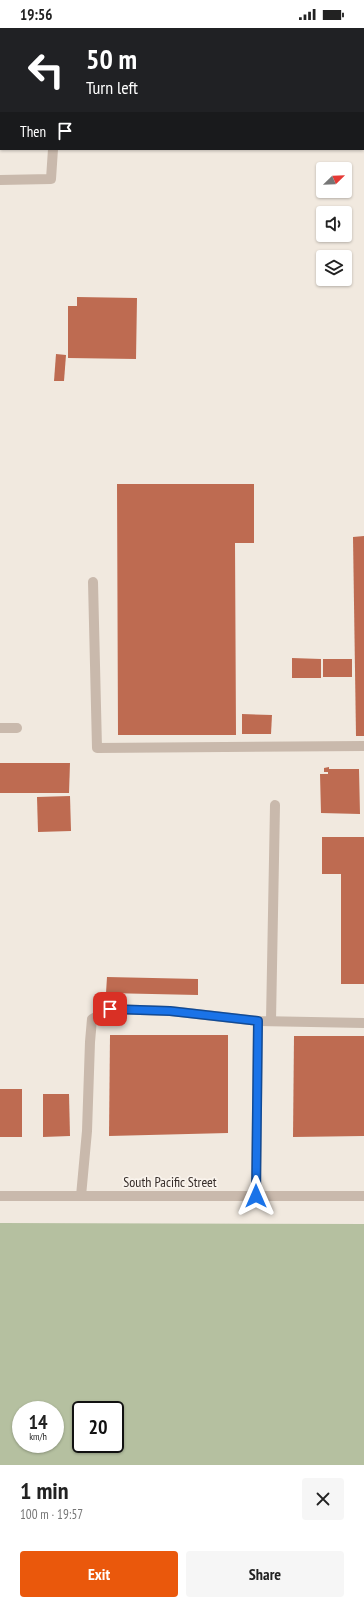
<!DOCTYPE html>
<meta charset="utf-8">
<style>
:root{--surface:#fff;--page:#f6f6f6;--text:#222;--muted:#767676;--accent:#ea580c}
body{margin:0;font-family:"PT Sans Narrow",sans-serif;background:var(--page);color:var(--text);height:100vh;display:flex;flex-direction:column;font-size:15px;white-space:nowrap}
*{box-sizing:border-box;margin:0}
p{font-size:13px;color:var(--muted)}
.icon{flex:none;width:22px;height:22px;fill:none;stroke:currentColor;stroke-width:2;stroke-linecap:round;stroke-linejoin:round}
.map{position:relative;height:1437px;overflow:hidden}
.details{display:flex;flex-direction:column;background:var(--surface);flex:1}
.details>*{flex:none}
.hud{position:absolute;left:0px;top:0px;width:364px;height:122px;box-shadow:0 1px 3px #0004;background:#202124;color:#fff;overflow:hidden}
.needle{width:26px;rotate:67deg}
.controls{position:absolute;left:316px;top:134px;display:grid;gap:8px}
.controls a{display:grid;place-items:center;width:36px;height:36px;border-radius:4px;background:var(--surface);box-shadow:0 1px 3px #0004;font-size:20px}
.speed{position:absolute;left:12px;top:1373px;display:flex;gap:8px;font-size:20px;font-weight:700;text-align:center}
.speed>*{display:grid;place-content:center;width:52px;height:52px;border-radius:50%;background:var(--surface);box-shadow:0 1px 3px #0004;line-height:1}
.speed small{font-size:10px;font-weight:400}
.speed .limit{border:2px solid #111;border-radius:6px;background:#fff;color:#111}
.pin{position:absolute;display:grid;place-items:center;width:34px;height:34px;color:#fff;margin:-17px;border-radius:8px;box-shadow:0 2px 6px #0006}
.me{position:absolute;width:44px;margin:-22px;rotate:0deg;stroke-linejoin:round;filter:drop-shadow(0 0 3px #0008)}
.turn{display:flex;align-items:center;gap:14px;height:84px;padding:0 20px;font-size:18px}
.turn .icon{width:52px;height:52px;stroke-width:2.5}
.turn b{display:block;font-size:28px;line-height:34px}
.then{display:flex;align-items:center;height:38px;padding:0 20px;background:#0003;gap:8px;font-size:15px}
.round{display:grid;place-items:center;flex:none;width:42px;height:42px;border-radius:4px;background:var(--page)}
.summary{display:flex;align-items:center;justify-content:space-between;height:68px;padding:0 20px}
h1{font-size:24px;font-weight:700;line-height:30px}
.cta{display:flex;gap:8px;margin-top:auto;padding:8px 20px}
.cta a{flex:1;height:46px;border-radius:4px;background:var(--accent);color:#fff;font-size:16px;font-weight:700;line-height:46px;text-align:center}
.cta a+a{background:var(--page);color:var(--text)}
.status{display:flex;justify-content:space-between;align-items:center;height:28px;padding:0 20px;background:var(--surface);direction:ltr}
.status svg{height:11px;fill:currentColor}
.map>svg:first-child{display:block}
.green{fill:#b5c0a0;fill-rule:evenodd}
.building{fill:#be6b51}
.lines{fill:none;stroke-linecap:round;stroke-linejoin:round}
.service{stroke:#c9b9ac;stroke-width:10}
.tertiary{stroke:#c9b9ac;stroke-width:10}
.route-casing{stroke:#114b97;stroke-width:10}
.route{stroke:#1a73e8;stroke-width:7}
.labels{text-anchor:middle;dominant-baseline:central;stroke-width:3.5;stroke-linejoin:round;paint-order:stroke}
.street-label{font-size:14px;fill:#372e2a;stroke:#f9f3ec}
</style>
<div class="status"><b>19:56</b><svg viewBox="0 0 49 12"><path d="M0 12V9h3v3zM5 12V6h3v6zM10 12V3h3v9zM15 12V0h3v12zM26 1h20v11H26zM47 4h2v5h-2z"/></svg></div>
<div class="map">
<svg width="364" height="1437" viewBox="0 0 364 1437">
<rect width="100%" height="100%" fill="#f1e9df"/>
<path class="green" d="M0,1195L364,1196V1437H0ZM21,1382H55V1416H21ZM81,1382H115V1416H81Z"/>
<g class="building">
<polygon points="77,269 137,270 136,331 68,330 68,278 77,278"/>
<polygon points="56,326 66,327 64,353 54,353"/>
<polygon points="117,456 254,456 254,515 235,515 236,707 118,707"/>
<polygon points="364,508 364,708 356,708 353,509"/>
<polygon points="292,630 321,631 321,650 292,650"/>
<rect x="323" y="631" width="29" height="18"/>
<polygon points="242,686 272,687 271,706 242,706"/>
<polygon points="0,735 70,735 69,765 0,765"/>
<polygon points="329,739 329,741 359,741 360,786 321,785 320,746 328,746 328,744 324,744 324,740"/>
<polygon points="70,768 71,803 38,804 37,769"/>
<polygon points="322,809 364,809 364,956 341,956 341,846 322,846"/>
<polygon points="107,949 198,951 198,967 106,965"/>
<polygon points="110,1007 228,1007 228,1105 109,1108"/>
<polygon points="294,1008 364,1008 364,1108 293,1109"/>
<rect x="0" y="1061" width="22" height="48"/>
<polygon points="43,1066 69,1066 70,1108 43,1109"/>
</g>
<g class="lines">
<g class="service">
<polyline points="155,0 155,1"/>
<polyline points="0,32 1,32"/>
<polyline points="0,97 1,97"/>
<polyline points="0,152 51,151 53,121"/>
<polyline points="93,554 97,720 364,718"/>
<polyline points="0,700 17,700"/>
<polyline points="271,993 275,777"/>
<polyline points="81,1168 87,1103 90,1014 92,991 110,981 170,983 258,993 364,995"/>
<polyline points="256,1168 258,993"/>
</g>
<polyline class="tertiary" points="0,1168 364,1168"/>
</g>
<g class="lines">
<defs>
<polyline id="route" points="110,981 170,983 258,993 256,1168"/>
</defs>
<use href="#route" class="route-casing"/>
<use href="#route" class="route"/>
</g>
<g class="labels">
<g class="street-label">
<text x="170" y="1154">South Pacific Street</text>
</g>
</g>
</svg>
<div class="controls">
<a><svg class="needle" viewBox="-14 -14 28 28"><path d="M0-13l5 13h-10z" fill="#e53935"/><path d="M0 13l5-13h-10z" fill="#767676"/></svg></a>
<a><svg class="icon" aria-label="sound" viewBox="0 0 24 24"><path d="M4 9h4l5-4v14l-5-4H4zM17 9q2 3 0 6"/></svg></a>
<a><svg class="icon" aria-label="layers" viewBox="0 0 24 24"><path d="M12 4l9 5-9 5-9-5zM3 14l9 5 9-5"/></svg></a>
</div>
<div class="speed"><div>14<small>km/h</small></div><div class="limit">20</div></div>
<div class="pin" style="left:110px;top:981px;background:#d93025"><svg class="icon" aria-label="arrive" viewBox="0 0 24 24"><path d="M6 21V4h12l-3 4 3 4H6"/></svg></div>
<svg class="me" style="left:256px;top:1168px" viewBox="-20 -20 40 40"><path d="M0-17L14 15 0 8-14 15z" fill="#1a73e8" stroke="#fff" stroke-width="4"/></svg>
<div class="hud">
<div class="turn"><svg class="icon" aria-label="left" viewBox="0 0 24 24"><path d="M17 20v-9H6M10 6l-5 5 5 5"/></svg><div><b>50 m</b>Turn left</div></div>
<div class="then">Then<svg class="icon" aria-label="arrive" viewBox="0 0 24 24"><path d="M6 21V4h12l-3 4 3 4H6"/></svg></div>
</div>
</div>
<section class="details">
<div class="summary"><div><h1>1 min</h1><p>100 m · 19:57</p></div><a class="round"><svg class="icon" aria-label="close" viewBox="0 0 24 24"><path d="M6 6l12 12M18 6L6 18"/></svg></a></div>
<div class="cta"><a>Exit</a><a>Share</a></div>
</section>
